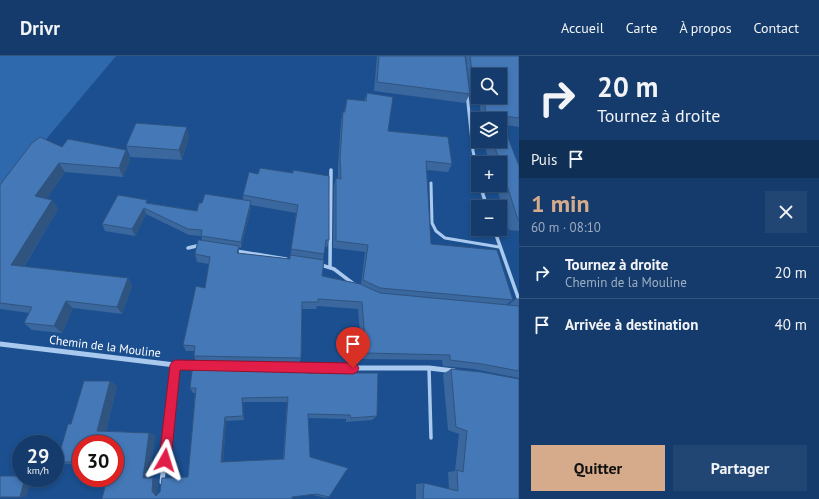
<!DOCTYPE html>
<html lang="fr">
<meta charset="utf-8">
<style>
:root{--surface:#143b6b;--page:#214673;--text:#f1f3f6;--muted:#9dadc1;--line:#33557e;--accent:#d6ab8b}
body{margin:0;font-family:"PT Sans",sans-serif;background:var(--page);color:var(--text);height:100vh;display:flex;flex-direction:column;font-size:15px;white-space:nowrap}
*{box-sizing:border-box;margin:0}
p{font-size:13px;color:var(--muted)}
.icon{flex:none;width:22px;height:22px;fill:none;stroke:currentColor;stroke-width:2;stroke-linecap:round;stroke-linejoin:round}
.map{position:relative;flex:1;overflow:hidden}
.panel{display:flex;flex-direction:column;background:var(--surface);width:300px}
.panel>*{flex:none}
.guide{background:#143b6b;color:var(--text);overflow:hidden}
.controls{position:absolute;left:471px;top:12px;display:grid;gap:8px}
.controls a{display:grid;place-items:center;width:36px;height:36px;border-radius:0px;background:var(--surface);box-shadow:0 2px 6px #0003,0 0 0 1px var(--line);font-size:20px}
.speed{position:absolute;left:12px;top:379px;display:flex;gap:8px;font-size:20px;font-weight:700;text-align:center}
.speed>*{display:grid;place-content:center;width:52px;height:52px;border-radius:50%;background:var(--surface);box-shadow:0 2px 6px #0003,0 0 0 1px var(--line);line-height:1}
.speed small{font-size:10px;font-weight:400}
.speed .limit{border:6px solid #d22;background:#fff;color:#111}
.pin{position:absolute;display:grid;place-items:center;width:34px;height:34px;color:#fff;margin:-41px -17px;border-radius:50% 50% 50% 0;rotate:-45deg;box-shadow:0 0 4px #0007}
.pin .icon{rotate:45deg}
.me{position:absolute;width:44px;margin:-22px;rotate:6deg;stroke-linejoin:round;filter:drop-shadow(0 0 3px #0008)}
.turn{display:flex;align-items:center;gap:14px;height:84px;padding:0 12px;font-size:18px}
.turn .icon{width:52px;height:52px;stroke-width:2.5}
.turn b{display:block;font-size:28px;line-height:34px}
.then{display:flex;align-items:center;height:38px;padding:0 12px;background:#0003;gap:8px;font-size:15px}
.round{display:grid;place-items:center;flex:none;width:42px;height:42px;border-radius:0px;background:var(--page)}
.summary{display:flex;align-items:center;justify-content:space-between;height:68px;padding:0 12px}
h1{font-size:24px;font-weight:800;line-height:30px;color:var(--accent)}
.button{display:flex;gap:8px;margin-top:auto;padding:8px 12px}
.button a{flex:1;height:46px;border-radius:0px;background:var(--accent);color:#111;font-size:16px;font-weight:800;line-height:46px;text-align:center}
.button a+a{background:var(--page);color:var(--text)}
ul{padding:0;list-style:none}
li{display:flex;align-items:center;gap:12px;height:52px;padding:0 12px;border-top:1px solid var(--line)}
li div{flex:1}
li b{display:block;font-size:15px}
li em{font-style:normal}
header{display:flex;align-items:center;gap:24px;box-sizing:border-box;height:56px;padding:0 20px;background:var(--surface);border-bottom:1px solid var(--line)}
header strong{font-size:19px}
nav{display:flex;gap:22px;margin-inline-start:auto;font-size:14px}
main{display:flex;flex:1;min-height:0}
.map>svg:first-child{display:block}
.green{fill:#2e69ad}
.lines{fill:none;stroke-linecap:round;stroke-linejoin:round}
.lane-far1{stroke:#a9c9ee;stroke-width:3}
.lane{stroke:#a9c9ee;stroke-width:3.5}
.street-far2{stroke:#a9c9ee;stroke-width:3}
.street-far1{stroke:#a9c9ee;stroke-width:3.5}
.street{stroke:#a9c9ee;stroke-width:5}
.wall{fill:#3a679d;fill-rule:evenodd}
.shaded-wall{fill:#305480}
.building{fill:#4478b7;stroke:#305480;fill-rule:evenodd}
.route{fill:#e11d48;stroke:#92132f}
.labels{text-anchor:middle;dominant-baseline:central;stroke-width:3.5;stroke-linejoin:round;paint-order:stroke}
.street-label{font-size:12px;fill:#fff;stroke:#1b4f8f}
</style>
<header>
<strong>Drivr</strong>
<nav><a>Accueil</a><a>Carte</a><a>À propos</a><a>Contact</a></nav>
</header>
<main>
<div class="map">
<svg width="519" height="443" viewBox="0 0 519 443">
<rect width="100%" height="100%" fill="#1b4f8f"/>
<polygon class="green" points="0,0 116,0 0,138"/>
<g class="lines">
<polyline class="lane-far1" points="431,127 432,167 436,175 445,182 499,191"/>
<polyline class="lane" points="429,312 431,382"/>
<polyline class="street-far2" points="467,38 473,95 477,113"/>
<g class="street-far1">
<polyline points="476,112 478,120"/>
<polyline points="480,129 487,151"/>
<polyline points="494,173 519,244"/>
<polyline points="188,192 201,189"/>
<polyline points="236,195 286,203"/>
<polyline points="318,208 334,213 355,229"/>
<polyline points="330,210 331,114"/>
</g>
<g class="street">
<polyline points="0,288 175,309 198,310"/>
<polyline points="301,312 429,312 454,315"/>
<polyline points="162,426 175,309"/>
</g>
</g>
<g class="wall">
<polygon points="377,0 465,0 470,38 465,47 374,35"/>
<path d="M466,0H519V71L500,68V63H481L480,49L471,48ZM478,19L500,41H478Z"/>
<path d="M367,37L388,75L452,108L448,116L426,114L431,188L513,244L507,248L508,249L516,243L519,242V322L474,313L443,310L442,304L362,303L358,253L317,250L316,253H302L301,302L299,308L196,305L194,300L195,295H186L183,289L205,232L209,208L197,206L195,198L202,184L201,180L189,179L146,158L135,180L105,175L102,168L149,147L197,155L202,147L243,144V139L258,118L293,117L329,184L327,191H325L323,204L322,220L361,228L365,196L333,192L334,130L336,122H338V110L341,64L343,56H344L347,43L364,45ZM251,149L296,157L290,203L239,197V192H241L251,152Z"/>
<polygon points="189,81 182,104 130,101 126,90"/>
<polygon points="492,85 500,85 519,110 519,175 509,174 496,129 500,129 500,107 489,107 486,94"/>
<polygon points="62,91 126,94 130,104 123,121 65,116 46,143 52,144 58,153 24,211 128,222 132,230 122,258 73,252 62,277 32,274 24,267 29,257 0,253 0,129"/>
<polygon points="451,313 519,443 416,443 416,428 424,427 449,433 448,416 455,415 459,378 448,374 443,318"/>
<path d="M306,317L377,360L372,364L346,366V363L308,362L310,401L329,441L326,442L313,439L102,443L115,388H81V408H67L57,406L71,368L110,325L117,330L106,375L149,377L155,380L149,422L158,423L157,436L158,437L188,421L195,337H193L190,332ZM243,346H287L283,403L223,406L226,365L244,364Z"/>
</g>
<g class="shaded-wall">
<polygon points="187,71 189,81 182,104 179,94"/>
<polygon points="126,94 130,104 123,121 119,112"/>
<polygon points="59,107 65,116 42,150 35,140"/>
<polygon points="52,144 58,153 20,217 11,209"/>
<polygon points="251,145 251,152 241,192 241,186"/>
<polygon points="144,152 146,158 135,180 132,173"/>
<polygon points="128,222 132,230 122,258 117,251"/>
<polygon points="66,245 73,252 62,277 54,270"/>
<polygon points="110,325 117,330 105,378 97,375"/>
<polygon points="242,342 243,346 244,364 243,360"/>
<polygon points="225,361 226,365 223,408 221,406"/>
<polygon points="149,377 155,380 149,424 143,422"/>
<polygon points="25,422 32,422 26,441 20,441"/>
<polygon points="153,422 158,423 157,436 161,440 156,440 152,435"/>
</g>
<g class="building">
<polygon points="379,0 465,0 470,38 377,26"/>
<polygon points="470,0 519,0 519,62 486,58 484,41 500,41 500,19 478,19 478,40 475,40"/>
<polygon points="367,37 393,41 388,75 448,81 452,108 426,105 431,188 497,194 513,244 380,232 363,224 368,189 336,185 336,122 341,123 340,102 343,56 345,56 347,43 366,45"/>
<polygon points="136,67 187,71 179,94 126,90"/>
<polygon points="507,79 519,110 519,165 518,164 493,85 500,85 500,81"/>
<polygon points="40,81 62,91 68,83 126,94 119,112 59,107 35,140 52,144 11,209 128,222 117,251 66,245 54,270 24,267 32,251 0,247 0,129 32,87"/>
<polygon points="260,112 293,117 293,114 329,120 329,184 326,184 324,198 291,193 298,149 243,139 249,116 258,118"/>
<polygon points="205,138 251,145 241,186 201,180 202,174 188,173 144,152 132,173 102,168 118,139 147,144 146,147 197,155 199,147 202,147"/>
<polygon points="198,184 200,184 239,190 237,197 290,203 290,199 324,204 322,220 360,228 380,237 519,250 519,315 482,308 450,304 450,299 366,297 362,246 318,243 318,246 302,246 301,302 194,300 195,290 183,289 196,230 205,232 210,201 195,198"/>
<path d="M193,307L305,310L306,317H378L377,360L351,362L350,359L308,358L310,401L348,412L329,441L316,438L292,441V443H102L107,422H115V388H81V406H57L68,368H71L84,325H110L97,375L149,377L143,422H153L152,435L156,440L160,436L162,422L188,421L196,332H190ZM288,341L284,403L221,406L225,361L243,360L242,342Z"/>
<polygon points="451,313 481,316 519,323 519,443 423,443 424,427 458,435 457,414 463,416 467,375 456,371"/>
<polygon points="0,420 21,420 21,422 25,422 20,441 0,441"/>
</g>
<polygon class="route" points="175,304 353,307 357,309 359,312 357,316 353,318 180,314 171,404 169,409 165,410 161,409 159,404 170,309 172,306"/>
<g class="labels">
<g class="street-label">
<text transform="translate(105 290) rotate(7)">Chemin de la Mouline</text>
</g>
</g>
</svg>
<div class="controls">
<a><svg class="icon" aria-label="search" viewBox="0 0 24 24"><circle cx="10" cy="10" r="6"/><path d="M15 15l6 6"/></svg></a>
<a><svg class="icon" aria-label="layers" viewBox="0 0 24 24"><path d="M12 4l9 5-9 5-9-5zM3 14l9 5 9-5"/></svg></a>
<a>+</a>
<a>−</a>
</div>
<div class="speed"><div>29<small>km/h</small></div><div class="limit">30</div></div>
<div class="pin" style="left:353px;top:312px;background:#d93025"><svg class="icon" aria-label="arrive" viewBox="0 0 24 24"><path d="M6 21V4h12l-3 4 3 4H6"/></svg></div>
<svg class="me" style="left:165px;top:404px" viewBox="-20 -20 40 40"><path d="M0-17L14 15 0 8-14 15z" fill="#e11d48" stroke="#fff" stroke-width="4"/></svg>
</div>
<section class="panel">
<div class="guide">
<div class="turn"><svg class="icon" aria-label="right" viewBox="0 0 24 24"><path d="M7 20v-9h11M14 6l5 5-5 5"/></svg><div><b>20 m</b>Tournez à droite</div></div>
<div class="then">Puis<svg class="icon" aria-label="arrive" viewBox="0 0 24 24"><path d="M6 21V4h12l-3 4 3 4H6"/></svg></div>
</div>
<div class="summary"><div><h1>1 min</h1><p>60 m · 08:10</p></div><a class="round"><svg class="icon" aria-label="close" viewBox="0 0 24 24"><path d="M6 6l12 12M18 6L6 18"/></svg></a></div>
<ul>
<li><svg class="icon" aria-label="right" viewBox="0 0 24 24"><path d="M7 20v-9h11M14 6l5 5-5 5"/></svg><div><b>Tournez à droite</b><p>Chemin de la Mouline</p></div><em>20 m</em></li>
<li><svg class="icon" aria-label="arrive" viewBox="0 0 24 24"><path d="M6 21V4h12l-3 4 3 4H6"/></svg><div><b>Arrivée à destination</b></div><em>40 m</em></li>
</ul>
<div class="button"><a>Quitter</a><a>Partager</a></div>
</section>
</main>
